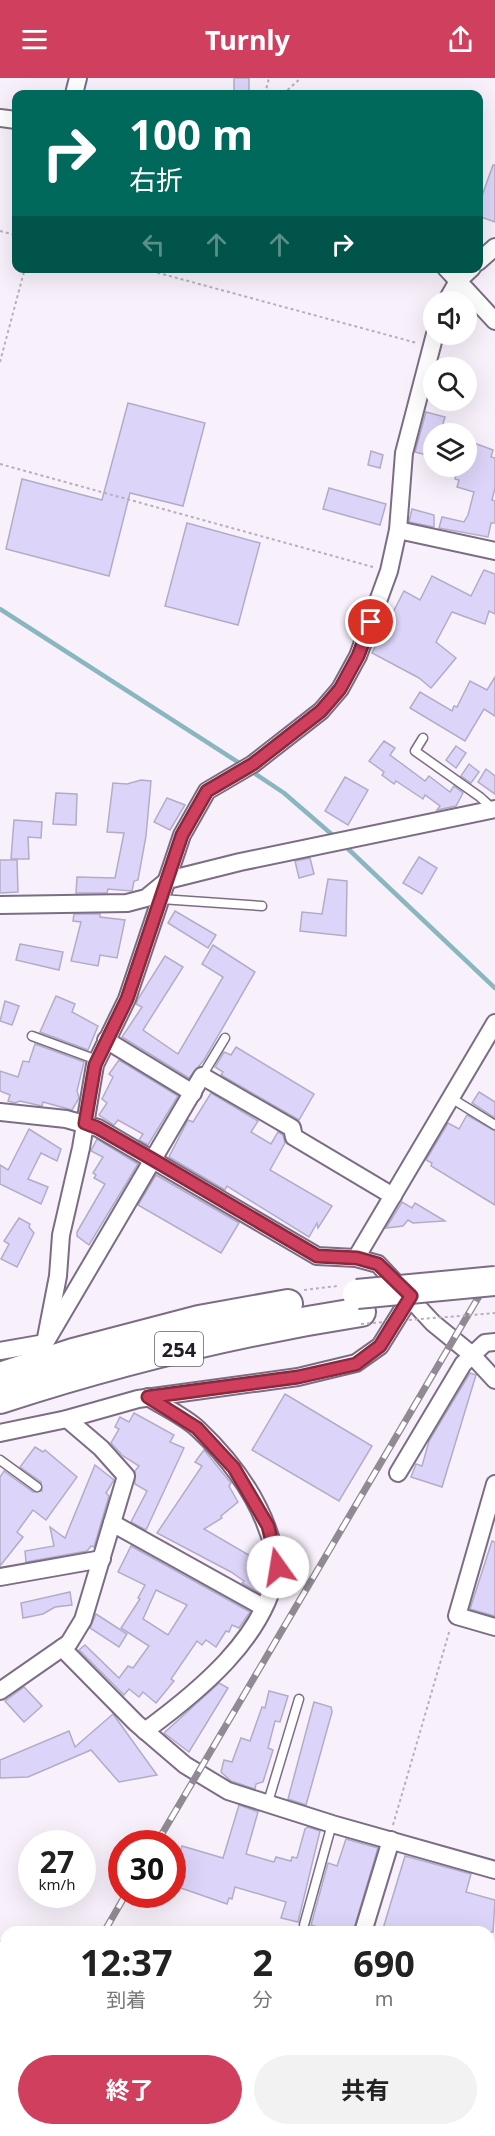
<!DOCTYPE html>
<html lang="ja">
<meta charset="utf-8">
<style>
:root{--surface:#fff;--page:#f2f2f2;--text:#222;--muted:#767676;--accent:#d0405e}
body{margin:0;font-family:"Noto Sans","Noto Sans JP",sans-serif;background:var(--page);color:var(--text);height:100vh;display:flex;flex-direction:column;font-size:22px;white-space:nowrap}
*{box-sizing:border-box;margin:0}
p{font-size:20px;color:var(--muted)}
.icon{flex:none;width:33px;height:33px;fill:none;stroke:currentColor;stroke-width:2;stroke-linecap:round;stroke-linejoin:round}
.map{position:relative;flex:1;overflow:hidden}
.sheet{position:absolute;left:0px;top:1848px;width:495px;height:210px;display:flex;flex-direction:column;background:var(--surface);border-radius:18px 18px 0 0;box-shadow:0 6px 24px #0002}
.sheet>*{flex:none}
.hud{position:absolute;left:12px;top:12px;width:471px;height:183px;border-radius:12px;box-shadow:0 6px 24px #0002;background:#00695c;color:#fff;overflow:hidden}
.buttons{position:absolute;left:423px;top:213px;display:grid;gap:12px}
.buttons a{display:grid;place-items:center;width:54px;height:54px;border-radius:50%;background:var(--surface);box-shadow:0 6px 24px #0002;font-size:30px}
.speed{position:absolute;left:18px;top:1752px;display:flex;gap:12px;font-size:30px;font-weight:700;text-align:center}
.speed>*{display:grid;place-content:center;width:78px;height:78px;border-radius:50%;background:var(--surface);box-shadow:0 6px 24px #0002;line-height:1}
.speed small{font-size:15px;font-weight:400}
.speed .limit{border:9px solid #d22;background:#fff;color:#111}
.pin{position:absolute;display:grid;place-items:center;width:51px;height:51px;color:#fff;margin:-26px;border:3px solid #fff;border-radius:50%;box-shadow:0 2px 6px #0007}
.me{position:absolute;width:66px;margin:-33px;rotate:347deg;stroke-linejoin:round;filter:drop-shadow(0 0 4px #0008)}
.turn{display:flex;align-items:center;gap:21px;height:126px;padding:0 18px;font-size:27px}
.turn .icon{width:78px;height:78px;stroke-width:2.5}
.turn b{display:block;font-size:42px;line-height:51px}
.lanes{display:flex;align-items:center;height:57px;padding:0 18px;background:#0003;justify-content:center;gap:30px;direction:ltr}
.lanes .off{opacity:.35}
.eta{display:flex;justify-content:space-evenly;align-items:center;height:102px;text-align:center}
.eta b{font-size:36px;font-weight:700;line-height:42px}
.primary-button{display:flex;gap:12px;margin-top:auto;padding:12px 18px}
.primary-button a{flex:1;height:69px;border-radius:36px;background:var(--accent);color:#fff;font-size:24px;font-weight:700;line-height:69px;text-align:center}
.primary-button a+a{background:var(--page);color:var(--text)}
header{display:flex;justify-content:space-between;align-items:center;height:78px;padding:0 18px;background:var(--accent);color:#fff;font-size:27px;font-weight:700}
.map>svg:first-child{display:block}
.built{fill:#f5e4fe}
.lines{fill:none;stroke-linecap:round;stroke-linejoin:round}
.stream{stroke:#89b6bf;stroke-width:4.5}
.river{stroke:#89b6bf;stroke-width:26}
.building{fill:#ddd5f9;stroke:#b2acc7;stroke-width:1.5;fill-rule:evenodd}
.service-casing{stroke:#7c6d84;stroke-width:11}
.minor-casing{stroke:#7c6d84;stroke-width:20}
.trunk-casing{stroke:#7c6d84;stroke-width:32}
.path{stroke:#b6b0ba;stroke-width:2;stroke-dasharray:3 3;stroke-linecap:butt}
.service{stroke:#fff;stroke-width:8}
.minor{stroke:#fff;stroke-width:16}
.trunk{stroke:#fff;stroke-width:28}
.rail-casing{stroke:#918a94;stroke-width:7}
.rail{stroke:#fff;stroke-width:4.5;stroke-dasharray:14;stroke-linecap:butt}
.trunk-bridge-casing{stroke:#7c6d84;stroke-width:32;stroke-linecap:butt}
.path-bridge{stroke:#b6b0ba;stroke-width:2;stroke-dasharray:3 3;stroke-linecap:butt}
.trunk-bridge{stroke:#fff;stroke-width:28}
.route-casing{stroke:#872a3d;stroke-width:15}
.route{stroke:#d0405e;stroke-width:10}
.labels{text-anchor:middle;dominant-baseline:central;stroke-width:6;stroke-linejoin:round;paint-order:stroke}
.shield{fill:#fff;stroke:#646066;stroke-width:1.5}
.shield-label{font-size:20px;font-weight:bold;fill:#221c25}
</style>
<header><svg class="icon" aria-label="menu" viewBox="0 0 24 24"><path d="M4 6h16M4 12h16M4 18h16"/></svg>Turnly<svg class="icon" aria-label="share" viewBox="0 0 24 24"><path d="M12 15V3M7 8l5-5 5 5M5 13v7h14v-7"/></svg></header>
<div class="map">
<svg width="495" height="2058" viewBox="0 0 495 2058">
<rect width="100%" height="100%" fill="#f8f1fc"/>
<polygon class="built" points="14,2052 84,2052 82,2058 11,2058"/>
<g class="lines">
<g class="stream">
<polyline points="0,531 244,688"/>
<polyline points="251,693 284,715 336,760"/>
<polyline points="345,768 495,910"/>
<polyline points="90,2058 91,2052"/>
</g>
<g class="river">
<polyline points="0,1886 6,1887"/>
<polyline points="489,1903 495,1903"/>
</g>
</g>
<g class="building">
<rect x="234" y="0" width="15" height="16"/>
<polygon points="493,87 495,87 495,144 478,138 478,129"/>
<polygon points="128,325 205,345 183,428 130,415 109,498 6,471 22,401 102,422"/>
<polygon points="426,334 445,339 440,356 434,356 434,379 415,374"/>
<polygon points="466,362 493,372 491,379 495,380 495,410 492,422 495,423 495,445 491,445 488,459 439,450 442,439 464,444 468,437 474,414 457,409 459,402 455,401 458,388 466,388"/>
<polygon points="371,373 383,377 380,390 368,387"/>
<polygon points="329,410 386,426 380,447 323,431"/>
<polygon points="412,431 434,437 434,449 409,444"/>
<polygon points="187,445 260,465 238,547 165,528"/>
<polygon points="484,492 495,496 495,536 489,533 485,546 452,534 436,564 456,580 431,610 419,600 372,575 404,513 420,522 432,498 471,518"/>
<polygon points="495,599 495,638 484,631 465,663 410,630 420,614 452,633 454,628 457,629 470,603 487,612"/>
<polygon points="384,663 395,670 390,677 425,703 429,698 450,714 454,708 463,715 456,728 437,732 440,728 425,717 423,721 396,703 394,706 382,697 384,694 369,683"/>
<polygon points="456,668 466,675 456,690 446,682"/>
<polygon points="469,686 479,694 471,705 461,698"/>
<polygon points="486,691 495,698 495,716 478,704"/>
<polygon points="345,699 368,712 348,747 325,733"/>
<polygon points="141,702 151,703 146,758 138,802 134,803 132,813 108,811 107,815 76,815 77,799 115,800 124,755 107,754 113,705 127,706"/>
<polygon points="56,715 77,716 76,747 53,746"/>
<polygon points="167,720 185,727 170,752 154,744"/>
<polygon points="14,742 42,744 41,760 28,759 29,781 11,781"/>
<polygon points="419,779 437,790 422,816 403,805"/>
<polygon points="310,780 314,796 299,800 295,783"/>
<polygon points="0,782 17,782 18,814 0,815"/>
<polygon points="328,801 347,803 346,858 300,853 302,834 322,836"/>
<polygon points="175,833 216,857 208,870 168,845"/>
<polygon points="74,836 100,836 100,839 125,842 117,880 100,877 98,888 71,883 81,844 73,843"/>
<polygon points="20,866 63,874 59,892 16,882"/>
<polygon points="213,867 255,894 204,982 189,1000 122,959 142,929 136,926 138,921 165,878 183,889 143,952 178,976 223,899 202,886"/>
<polygon points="56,918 75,926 72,934 98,948 88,972 40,954"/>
<polygon points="5,923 19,928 12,947 0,943"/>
<polygon points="35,966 84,984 77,1013 79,1020 72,1032 43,1024 42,1028 20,1023 15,1025 8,1023 10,1017 0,1013 0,993 18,999 23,983 29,984"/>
<polygon points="236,969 314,1016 299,1042 221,997 223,994 215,989 224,974 231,977"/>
<polygon points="119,982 178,1018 148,1067 139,1062 143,1056 118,1042 114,1047 99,1037 107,1025 102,1021 113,999 109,996"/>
<polygon points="479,1014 495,1024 495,1040 472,1025"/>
<polygon points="211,1015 258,1043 251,1054 271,1066 278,1054 283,1057 285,1065 270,1092 332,1128 318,1150 317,1145 309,1159 227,1108 225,1112 169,1079 188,1042 193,1044"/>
<polygon points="467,1037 495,1053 495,1127 431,1088 432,1085 426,1082 448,1045 459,1051"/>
<polygon points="29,1051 61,1071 57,1083 41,1075 28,1101 48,1109 41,1126 0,1106 0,1087 8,1092"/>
<polygon points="97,1061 138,1086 89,1167 77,1158 77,1154 105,1106 94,1100 96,1097 93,1095 103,1079 91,1073"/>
<polygon points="156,1097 239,1145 221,1175 138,1127"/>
<polygon points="402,1124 412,1130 415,1125 445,1143 413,1145 408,1142 403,1148 386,1150"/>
<polygon points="19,1140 30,1146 29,1149 34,1155 17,1189 1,1181 9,1166 4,1163"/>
<polygon points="470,1295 476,1297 442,1409 411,1399 416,1386 422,1388 429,1363"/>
<polygon points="285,1316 372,1368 339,1423 252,1372"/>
<polygon points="134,1335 174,1357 170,1364 184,1370 146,1452 131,1444 147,1413 135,1406 135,1393 139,1388 123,1378 111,1365 119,1351 115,1349 120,1339 129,1344"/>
<polygon points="35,1369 43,1374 45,1372 77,1399 46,1442 33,1432 17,1454 23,1459 0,1488 0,1399 4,1393 33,1414 42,1413 41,1404 20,1389"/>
<polygon points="204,1372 231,1405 229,1408 238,1424 221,1438 222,1440 204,1451 252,1479 254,1476 266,1483 259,1515 242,1505 244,1503 231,1494 157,1455 202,1388 195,1384"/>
<polygon points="95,1387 114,1402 106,1415 109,1418 94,1469 91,1468 87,1473 26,1484 25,1473 54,1468 50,1449 65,1460"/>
<polygon points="492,1463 495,1464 495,1538 470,1531"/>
<path d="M131,1468L250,1534L239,1550L232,1547L229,1554L226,1553L216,1569L206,1562L202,1567L197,1563L171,1601L174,1603L156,1625L143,1614L139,1619L129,1611L124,1617L79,1572L85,1567L119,1600L128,1588L133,1590L149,1568L121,1550L140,1521L138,1520L145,1507L118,1494ZM156,1512L187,1527L168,1557L143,1541Z"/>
<polygon points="285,1472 304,1484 293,1503 286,1498 288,1486"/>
<polygon points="70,1514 72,1527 55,1529 43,1536 23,1540 21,1525"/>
<polygon points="96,1536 127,1556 119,1569 90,1550"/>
<polygon points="219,1605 228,1610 189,1674 164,1655"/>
<polygon points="24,1609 42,1628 24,1644 5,1623"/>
<polygon points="269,1613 288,1618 280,1644 275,1643 268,1670 273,1672 263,1704 256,1706 255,1711 231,1703 221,1694 224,1682 232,1684 241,1660 250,1663 262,1629 265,1630"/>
<polygon points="314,1624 331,1629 332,1634 306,1727 288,1721"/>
<polygon points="113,1636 157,1697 119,1704 91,1672 28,1699 0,1700 0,1682 69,1653 75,1669"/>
<polygon points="239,1727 258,1734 246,1776 274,1784 276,1779 291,1783 292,1779 297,1780 305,1751 308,1749 320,1753 298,1844 281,1840 286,1824 235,1809 232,1821 229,1820 227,1826 172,1807 172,1781 178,1782 182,1768 223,1780"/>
<polygon points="346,1761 378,1770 353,1854 334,1854 311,1847 328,1785 337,1788"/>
<polygon points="405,1778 471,1796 466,1814 495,1822 493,1854 382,1854"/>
</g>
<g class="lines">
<defs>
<g id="service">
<polyline points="423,660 415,673 480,719 493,731"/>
<polyline points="161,821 262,828"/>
<polyline points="32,958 97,982"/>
<polyline points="202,998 225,960"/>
<polyline points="451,1020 495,1047"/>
<polyline points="0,1382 37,1409"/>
<polyline points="268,1724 299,1621"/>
<polyline points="304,1847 332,1746"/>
</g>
<g id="minor">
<polyline points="74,16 78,0"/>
<polyline points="0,40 16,42"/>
<polyline points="478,184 495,169"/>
<polyline points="446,190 495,243"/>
<polyline points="446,224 458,203 472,190"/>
<polyline points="398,452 495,473"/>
<polyline points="0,827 127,825 146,820 168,802 240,784 495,731"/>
<polyline points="106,962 193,1015"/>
<polyline points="0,1034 66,1041 98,1050 317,1178 356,1180 378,1186 433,1245 471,1276 495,1302"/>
<polyline points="356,1180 495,945"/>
<polyline points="0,1273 45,1265 202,998 292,1050 294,1059 393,1118"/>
<polyline points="28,1289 45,1265 58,1198 61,1157 81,1070 95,987 127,921 182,757 207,713 253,686 321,633 340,611 358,578 389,493 398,452 404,375 435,256"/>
<polyline points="0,1355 67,1341 138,1321 298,1299 356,1285 380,1268 411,1218"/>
<polyline points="398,1395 463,1286 485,1265 495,1264"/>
<polyline points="495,1406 457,1538 495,1549"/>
<polyline points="112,1445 263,1529"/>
<polyline points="0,1499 102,1481"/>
<polyline points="62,1570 136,1645 185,1687 228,1713 332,1746 495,1792"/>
<polyline points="0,1613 69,1565 83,1542 126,1398 101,1370 67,1341"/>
<path d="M145,1653C198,1614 265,1560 277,1491C278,1485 275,1478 274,1473C263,1426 233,1384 198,1351C184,1338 164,1329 148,1319"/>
<polyline points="363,1854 391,1762"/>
<polyline points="0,1918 6,1919"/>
<polyline points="489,1938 495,1938"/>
<polyline points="0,1998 6,1988"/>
<polyline points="185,2052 186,2058"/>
<polyline points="259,2052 260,2058"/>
<polyline points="332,2052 332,2058"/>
<polyline points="399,2052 400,2058"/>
<polyline points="443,2052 443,2058"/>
<polyline points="103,2058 104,2052"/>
</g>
<g id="trunk">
<polyline points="0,1299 73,1275 199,1242 288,1226"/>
<path d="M0,1321C117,1283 239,1253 361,1234"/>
</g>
</defs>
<use href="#service" class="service-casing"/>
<use href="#minor" class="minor-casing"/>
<use href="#trunk" class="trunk-casing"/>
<g class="path">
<polyline points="265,16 269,0"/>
<polyline points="283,16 301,0"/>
<polyline points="0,153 16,157"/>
<polyline points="140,190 417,265"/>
<polyline points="0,284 25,190"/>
<polyline points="0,386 373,489"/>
<polyline points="304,1212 337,1208"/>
<polyline points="393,1747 450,1551"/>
<polyline points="0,1863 6,1863"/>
<polyline points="6,2058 10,2052"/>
</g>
<use href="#service" class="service"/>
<use href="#minor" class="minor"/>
<use href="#trunk" class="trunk"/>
<defs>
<g id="rail">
<polyline points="156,1766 495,1191"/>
<polyline points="104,1854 126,1816"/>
<polyline points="0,2030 6,2020"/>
</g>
</defs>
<use href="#rail" class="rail-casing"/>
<use href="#rail" class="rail"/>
<defs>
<polyline id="trunk-bridge" points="357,1216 495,1203"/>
</defs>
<use href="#trunk-bridge" class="trunk-bridge-casing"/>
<polyline class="path-bridge" points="361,1246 495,1235"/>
<use href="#trunk-bridge" class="trunk-bridge"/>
</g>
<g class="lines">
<defs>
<polyline id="route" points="278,1489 268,1448 234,1390 197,1350 148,1319 298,1299 356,1286 380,1268 411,1218 378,1186 357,1180 317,1178 152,1081 98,1050 85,1045 95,987 127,921 182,757 207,713 253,686 321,633 340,611 358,578 371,544"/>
</defs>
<use href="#route" class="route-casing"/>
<use href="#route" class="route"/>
</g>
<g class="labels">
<rect class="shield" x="155" y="1254" width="48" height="34" rx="4.5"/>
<g class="shield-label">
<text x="179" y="1271">254</text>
</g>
</g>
</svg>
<div class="buttons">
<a><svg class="icon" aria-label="sound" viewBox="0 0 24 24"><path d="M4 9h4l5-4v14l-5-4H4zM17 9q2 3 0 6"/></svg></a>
<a><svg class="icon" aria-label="search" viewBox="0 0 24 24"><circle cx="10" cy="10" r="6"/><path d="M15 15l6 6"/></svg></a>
<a><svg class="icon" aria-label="layers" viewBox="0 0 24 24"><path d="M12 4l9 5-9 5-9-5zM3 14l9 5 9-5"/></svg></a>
</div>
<div class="speed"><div>27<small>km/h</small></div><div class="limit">30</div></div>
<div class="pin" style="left:371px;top:544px;background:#d93025"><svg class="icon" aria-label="arrive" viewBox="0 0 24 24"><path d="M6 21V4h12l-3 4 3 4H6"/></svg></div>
<svg class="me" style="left:278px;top:1489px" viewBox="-20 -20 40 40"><circle r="19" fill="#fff"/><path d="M0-13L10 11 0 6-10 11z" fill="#d0405e"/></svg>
<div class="hud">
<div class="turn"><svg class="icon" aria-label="right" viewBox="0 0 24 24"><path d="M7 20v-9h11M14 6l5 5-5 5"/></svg><div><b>100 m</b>右折</div></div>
<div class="lanes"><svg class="icon off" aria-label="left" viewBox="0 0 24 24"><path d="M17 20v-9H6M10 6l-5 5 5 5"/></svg><svg class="icon off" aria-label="ahead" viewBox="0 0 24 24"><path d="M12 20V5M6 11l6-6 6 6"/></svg><svg class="icon off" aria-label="ahead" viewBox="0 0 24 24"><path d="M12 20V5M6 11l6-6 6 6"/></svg><svg class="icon" aria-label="right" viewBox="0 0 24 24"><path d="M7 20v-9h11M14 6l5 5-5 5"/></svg></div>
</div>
<section class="sheet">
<div class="eta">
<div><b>12:37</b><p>到着</p></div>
<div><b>2</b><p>分</p></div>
<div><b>690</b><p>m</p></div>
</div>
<div class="primary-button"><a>終了</a><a>共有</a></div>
</section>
</div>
